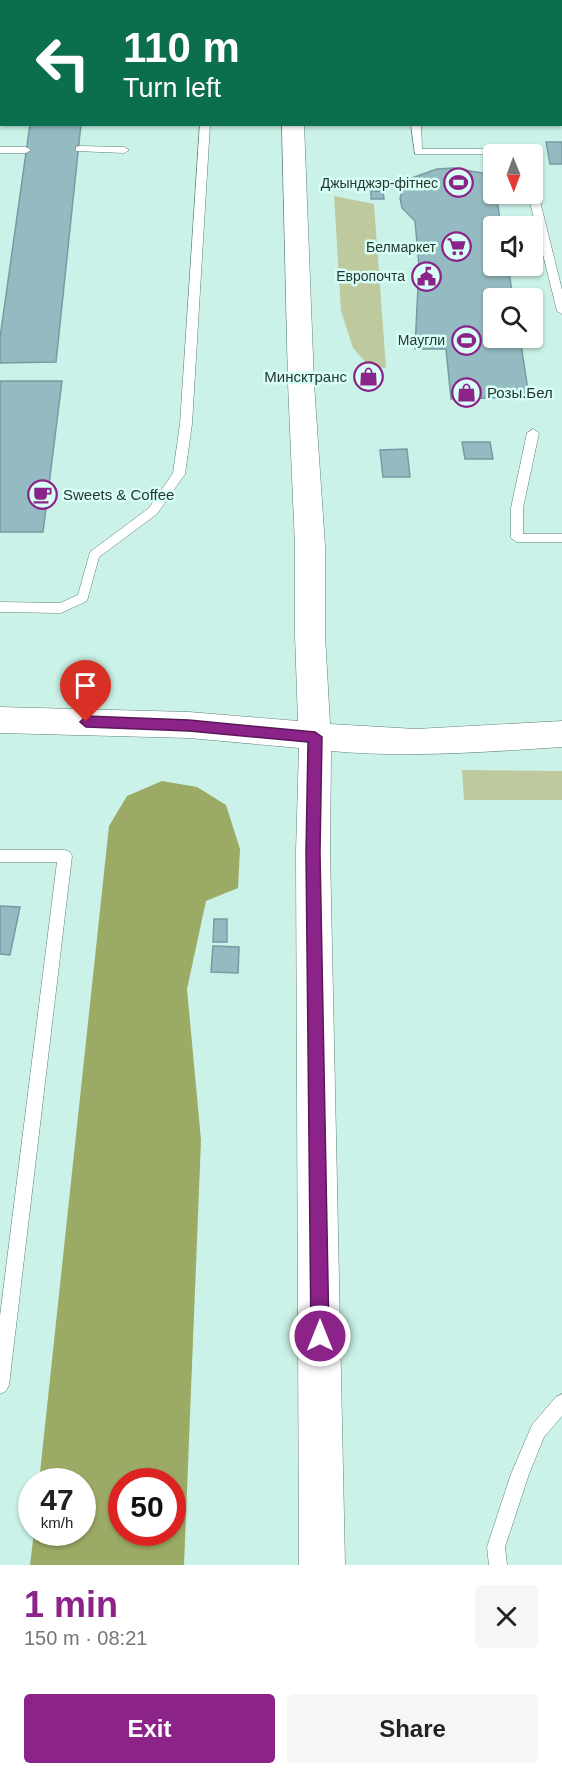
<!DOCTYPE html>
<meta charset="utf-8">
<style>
:root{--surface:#fff;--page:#f6f6f6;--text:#222;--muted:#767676;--accent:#8b2389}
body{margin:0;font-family:Helvetica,sans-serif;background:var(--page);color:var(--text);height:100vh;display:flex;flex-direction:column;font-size:22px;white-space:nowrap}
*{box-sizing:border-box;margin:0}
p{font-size:20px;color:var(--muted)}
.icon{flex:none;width:33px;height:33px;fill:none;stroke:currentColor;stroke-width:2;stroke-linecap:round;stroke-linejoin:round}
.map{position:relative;height:1565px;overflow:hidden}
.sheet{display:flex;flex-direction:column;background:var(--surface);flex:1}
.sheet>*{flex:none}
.guide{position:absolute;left:0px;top:0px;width:562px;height:126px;box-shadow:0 2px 4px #0004;background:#0b6e4f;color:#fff;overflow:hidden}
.needle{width:39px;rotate:179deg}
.tools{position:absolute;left:483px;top:144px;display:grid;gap:12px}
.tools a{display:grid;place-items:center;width:60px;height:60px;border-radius:6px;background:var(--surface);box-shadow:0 2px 4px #0004;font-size:30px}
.speed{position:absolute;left:18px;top:1468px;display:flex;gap:12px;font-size:30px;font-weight:700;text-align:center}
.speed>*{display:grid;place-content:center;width:78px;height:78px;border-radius:50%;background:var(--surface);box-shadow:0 2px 4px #0004;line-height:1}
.speed small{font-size:15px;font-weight:400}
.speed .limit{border:9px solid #d22;background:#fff;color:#111}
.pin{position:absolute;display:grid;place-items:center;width:51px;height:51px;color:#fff;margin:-62px -26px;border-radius:50% 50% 50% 0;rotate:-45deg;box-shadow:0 0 6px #0007}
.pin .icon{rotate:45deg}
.me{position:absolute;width:66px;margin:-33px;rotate:0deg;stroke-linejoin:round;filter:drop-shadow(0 0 4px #0008)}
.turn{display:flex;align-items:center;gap:21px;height:126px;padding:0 24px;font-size:27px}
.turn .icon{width:78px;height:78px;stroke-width:2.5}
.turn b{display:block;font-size:42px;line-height:51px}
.round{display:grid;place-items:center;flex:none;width:63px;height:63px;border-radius:6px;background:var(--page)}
.overview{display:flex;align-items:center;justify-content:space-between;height:102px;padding:0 24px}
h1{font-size:36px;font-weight:700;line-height:45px;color:var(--accent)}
.button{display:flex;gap:12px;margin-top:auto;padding:12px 24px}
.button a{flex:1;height:69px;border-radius:6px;background:var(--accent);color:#fff;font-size:24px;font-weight:700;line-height:69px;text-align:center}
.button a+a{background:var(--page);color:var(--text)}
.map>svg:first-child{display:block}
.green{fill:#bec99e}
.forest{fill:#9baa65;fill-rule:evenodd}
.building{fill:#94bbc1;stroke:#769ba2;stroke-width:1.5}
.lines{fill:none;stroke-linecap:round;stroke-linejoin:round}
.lane-casing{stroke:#5e8179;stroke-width:1}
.secondary-casing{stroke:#5e8179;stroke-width:1}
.lane{fill:#fff;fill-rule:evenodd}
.secondary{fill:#fff;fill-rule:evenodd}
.route{fill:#8b2389;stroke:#5a1759;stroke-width:1.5}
.labels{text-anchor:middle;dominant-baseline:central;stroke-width:5;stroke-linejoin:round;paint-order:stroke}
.far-poi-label{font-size:14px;fill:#273633;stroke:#d8fff5;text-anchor:end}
.poi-label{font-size:15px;fill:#273633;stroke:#d8fff5;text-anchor:start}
</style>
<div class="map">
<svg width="562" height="1565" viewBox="0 0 562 1565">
<rect width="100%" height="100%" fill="#cbf2e8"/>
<g class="green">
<polygon points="334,196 374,204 386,368 370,367 353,348 341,311"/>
<polygon points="462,770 562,771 562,800 464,800"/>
</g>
<path class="forest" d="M162,781L197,787L226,805L240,849L238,888L206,901L187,989L201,1140L184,1565H30L34,1533H82V1482H39L109,826L127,796ZM122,1482H172V1533H122Z"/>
<g class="building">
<polygon points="30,124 81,124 56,362 0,363 0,338"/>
<polygon points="546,142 562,142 562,164 550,164"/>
<polygon points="453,168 482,173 494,180 494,194 506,194 509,199 497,200 501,226 494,226 494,266 508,266 513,298 494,298 494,338 520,338 529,397 451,399 446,349 415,349 419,266 415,221 402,208 400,198 405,184 412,178 437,169"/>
<polygon points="370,180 382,181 382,189 370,189"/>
<polygon points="371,191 383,191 384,199 371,199"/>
<polygon points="0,381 62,381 43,532 0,532"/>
<polygon points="462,442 490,442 493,459 465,459"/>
<polygon points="407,449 410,477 383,477 380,450"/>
<polygon points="0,906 20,907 10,955 0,954"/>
<polygon points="214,919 227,919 227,942 213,942"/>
<polygon points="213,946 239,947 238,973 211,972"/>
</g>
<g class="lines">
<defs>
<g id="lane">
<rect x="213" y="0" width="8" height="2"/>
<rect x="402" y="0" width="8" height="2"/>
<polygon points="200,124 210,124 192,424 185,474 157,514 99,557 87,601 61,613 0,612 0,602 60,603 78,595 90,552 149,508 173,473 180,424"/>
<polygon points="411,124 421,124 422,149 495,149 509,154 415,154"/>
<polygon points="79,146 124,147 129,150 124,153 76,151 76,147"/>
<polygon points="0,147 26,147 31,150 26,153 0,153"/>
<polygon points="532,186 537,189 562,290 562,314 557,311 528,194 532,194"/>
<polygon points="533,429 539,433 523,508 523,534 562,534 562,542 517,542 511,538 511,508 527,433"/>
<polygon points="0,850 65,850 70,852 72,856 9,1385 6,1391 0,1394 0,1316 57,862 0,862"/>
<polygon points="562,1394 562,1416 544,1437 529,1474 505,1547 507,1565 489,1565 487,1547 511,1474 532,1425 556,1397"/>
</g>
<g id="secondary">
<rect x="282" y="0" width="20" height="2"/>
<path d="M282,124H304L314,383L325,546V635L330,724L416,729L562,721V747C485,752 408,758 331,751L330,852L345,1565H299L296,852L299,748L189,738L0,733V707L189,712L298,721L295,635V546L288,383Z"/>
</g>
</defs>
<use href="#lane" class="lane-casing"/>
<use href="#secondary" class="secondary-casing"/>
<use href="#lane" class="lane"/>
<use href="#secondary" class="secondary"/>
</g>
<polygon class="route" points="86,716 189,720 315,732 322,737 320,852 329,1336 326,1342 320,1345 314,1342 311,1336 306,852 308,742 189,731 86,727 80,722"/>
<defs>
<symbol id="stadium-ring" viewBox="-11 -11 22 22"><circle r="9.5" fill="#d8fff5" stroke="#8b2389" stroke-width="1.5"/><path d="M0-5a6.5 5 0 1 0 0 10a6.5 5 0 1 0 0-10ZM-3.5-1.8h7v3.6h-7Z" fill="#8b2389"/></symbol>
<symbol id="supermarket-ring" viewBox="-11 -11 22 22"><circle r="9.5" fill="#d8fff5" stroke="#8b2389" stroke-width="1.5"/><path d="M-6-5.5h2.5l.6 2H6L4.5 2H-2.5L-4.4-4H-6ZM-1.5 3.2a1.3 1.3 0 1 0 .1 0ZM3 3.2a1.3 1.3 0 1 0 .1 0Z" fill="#8b2389"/></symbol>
<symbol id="civic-ring" viewBox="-11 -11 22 22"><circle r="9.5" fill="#d8fff5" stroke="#8b2389" stroke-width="1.5"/><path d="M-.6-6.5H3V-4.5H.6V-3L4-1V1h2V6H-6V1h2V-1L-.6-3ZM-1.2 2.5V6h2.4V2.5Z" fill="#8b2389"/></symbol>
<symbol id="shop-ring" viewBox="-11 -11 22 22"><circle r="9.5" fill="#d8fff5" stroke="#8b2389" stroke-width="1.5"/><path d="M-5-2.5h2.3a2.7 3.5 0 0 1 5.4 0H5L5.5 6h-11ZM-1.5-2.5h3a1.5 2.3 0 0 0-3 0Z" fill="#8b2389"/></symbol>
<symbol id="cafe-ring" viewBox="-11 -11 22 22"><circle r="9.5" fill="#d8fff5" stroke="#8b2389" stroke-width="1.5"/><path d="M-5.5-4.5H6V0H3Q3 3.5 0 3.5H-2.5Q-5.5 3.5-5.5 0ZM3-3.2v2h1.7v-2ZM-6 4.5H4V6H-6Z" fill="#8b2389"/></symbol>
</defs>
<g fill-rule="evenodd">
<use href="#stadium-ring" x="442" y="166" width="33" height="33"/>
<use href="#supermarket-ring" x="440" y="230" width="33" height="33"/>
<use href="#civic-ring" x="410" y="260" width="33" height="33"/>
<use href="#stadium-ring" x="450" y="324" width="33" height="33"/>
<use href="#shop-ring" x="352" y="360" width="33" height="33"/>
<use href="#shop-ring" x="450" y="376" width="33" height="33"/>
<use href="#cafe-ring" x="26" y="478" width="33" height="33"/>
</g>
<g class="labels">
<g class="far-poi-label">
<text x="438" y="183">Джынджэр-фітнес</text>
<text x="436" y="247">Белмаркет</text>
<text x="405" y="276">Европочта</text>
<text x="445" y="340">Маугли</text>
</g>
<g class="poi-label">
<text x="347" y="376" text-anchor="end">Минсктранс</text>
<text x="487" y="392">Розы.Бел</text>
<text x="63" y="494">Sweets &amp; Coffee</text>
</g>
</g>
</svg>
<div class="tools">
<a><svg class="needle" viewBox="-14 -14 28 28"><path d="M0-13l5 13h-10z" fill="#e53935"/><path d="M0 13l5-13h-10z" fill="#767676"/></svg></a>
<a><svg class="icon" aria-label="sound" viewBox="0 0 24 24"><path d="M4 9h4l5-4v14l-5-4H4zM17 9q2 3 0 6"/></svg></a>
<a><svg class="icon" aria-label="search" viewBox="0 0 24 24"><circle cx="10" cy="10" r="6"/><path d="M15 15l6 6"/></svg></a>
</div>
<div class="speed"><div>47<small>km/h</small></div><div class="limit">50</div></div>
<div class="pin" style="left:86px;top:722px;background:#d93025"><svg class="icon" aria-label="arrive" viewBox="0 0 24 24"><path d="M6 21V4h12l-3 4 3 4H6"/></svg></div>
<svg class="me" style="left:320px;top:1336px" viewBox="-20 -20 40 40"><circle r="17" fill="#8b2389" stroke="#fff" stroke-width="3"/><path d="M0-11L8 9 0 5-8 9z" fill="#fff"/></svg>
<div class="guide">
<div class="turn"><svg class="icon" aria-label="left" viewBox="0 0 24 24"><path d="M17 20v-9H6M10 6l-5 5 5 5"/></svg><div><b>110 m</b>Turn left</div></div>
</div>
</div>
<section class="sheet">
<div class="overview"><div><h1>1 min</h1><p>150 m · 08:21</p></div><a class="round"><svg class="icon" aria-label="close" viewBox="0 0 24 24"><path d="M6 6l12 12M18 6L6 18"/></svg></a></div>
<div class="button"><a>Exit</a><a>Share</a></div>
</section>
